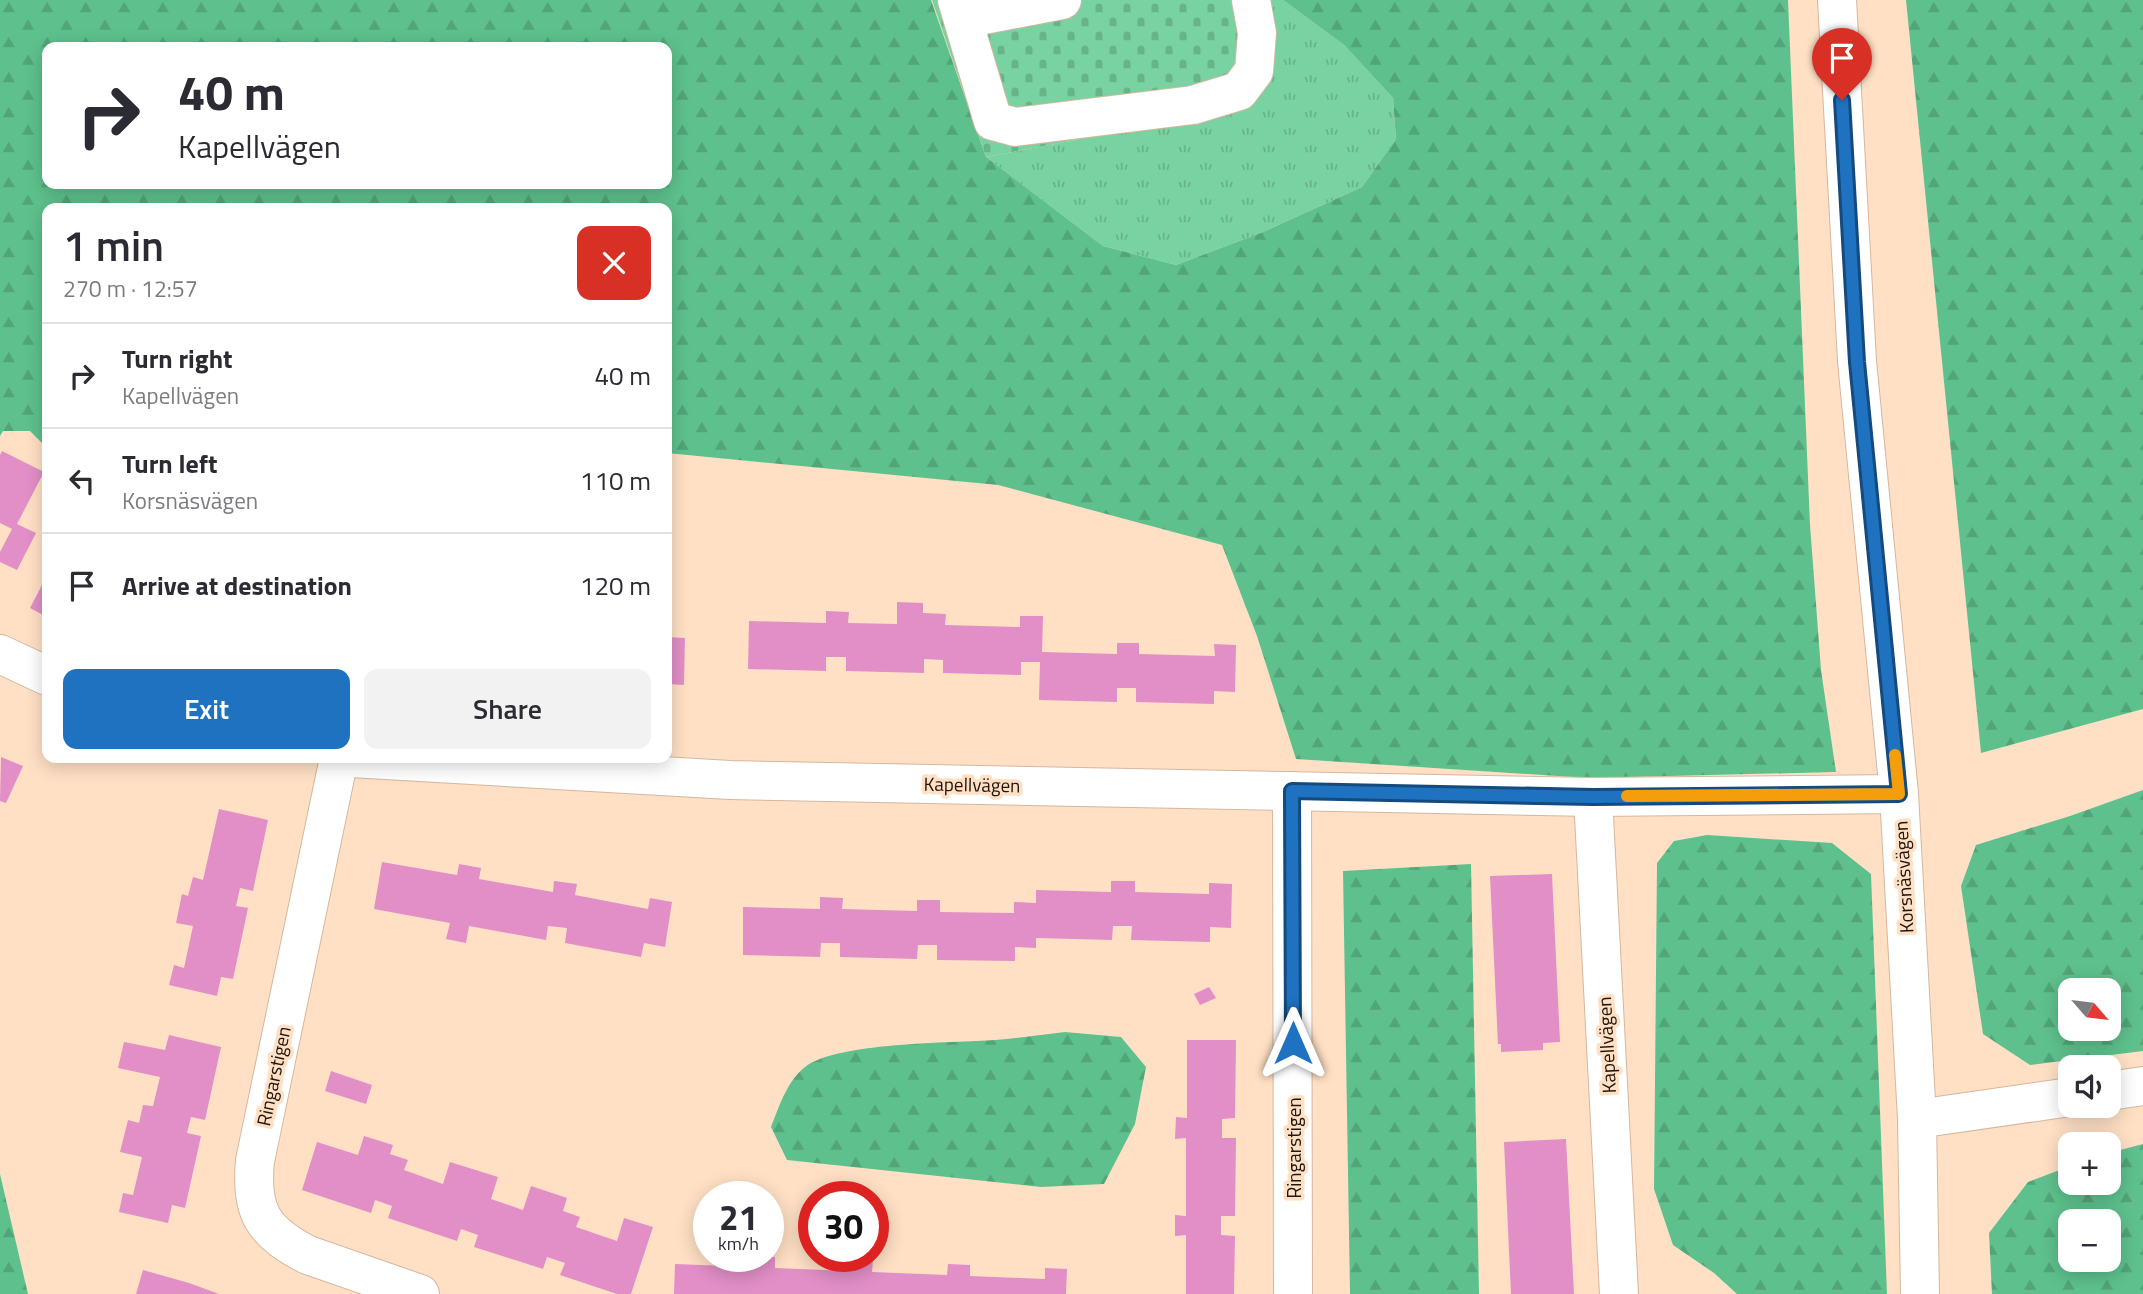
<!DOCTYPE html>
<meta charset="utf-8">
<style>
:root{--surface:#fff;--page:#f2f2f3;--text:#2b2b33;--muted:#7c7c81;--line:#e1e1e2;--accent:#1f72c0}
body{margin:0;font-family:"Titillium Web",sans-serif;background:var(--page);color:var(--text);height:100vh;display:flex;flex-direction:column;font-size:26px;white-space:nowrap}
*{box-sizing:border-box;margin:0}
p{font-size:23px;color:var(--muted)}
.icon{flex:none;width:38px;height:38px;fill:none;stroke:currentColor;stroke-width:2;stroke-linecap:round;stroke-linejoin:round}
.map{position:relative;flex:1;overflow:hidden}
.panel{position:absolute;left:42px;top:203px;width:630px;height:560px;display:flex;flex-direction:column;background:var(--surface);border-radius:14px;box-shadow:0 4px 18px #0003}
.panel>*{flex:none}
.top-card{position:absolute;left:42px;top:42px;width:630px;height:147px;border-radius:14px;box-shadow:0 4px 18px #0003;background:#fff;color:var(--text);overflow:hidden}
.needle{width:46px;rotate:118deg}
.tools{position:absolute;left:2058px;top:978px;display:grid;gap:14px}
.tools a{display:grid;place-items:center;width:63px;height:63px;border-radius:14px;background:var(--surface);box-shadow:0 4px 18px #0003;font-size:35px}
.speed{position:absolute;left:693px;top:1181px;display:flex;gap:14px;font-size:35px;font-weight:700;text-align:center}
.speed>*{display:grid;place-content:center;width:91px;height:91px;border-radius:50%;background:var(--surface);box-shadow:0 4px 18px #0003;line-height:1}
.speed small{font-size:18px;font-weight:400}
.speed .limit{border:10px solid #d22;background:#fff;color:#111}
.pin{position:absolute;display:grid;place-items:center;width:60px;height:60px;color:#fff;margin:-72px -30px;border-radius:50% 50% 50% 0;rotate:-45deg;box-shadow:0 0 7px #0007}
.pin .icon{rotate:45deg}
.me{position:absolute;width:77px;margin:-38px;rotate:0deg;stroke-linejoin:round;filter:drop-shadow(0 0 5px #0008)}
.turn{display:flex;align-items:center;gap:24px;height:147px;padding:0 21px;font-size:32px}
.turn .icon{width:91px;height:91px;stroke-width:2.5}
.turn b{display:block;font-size:49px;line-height:60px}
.round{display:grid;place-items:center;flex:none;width:74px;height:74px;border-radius:14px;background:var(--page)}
.headline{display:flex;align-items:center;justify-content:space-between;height:119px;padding:0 21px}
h1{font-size:42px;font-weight:600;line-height:52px}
.primary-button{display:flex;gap:14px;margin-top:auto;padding:14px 21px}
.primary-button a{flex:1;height:80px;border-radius:14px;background:var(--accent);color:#fff;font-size:28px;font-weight:600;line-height:80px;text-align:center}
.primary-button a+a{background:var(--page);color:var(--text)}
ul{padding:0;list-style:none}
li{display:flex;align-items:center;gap:21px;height:105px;padding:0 21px;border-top:2px solid var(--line)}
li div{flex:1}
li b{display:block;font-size:26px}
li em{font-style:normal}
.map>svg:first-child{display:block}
.grass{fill:url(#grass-tufts)}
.forest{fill:url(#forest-firs);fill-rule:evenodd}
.cemetery{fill:url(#cemetery-stones)}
.building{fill:#e28fc7}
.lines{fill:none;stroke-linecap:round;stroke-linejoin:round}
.minor-casing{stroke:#d4b79d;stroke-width:40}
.minor{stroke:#fff;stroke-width:38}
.route-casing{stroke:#144a7d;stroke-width:18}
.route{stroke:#1f72c0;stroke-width:12}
.slow{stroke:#f59e0b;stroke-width:12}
.labels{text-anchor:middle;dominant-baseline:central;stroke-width:7;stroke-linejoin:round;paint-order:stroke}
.street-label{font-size:19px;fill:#20160c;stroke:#ffe0c5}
</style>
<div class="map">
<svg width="2143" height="1294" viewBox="0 0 2143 1294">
<defs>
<pattern id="grass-tufts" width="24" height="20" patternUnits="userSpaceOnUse" patternTransform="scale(1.75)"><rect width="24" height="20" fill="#78d2a1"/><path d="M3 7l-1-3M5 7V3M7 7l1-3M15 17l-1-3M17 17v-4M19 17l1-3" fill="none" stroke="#68b489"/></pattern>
<pattern id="forest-firs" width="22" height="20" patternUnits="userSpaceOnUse" patternTransform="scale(1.75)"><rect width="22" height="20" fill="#5ec18d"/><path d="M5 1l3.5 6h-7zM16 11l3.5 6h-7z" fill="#51a578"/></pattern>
<pattern id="cemetery-stones" width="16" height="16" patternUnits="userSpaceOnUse" patternTransform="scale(1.75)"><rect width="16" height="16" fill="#78d2a1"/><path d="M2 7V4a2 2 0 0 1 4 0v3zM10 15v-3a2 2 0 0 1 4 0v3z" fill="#68b489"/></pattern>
</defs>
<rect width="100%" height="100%" fill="#ffe0c5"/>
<polygon class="grass" points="1267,0 1283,0 1344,45 1393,98 1396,139 1362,187 1263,232 1176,265 1103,246 986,157 1177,121"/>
<g class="forest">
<path d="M0,0H931L986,157L1103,246L1176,265L1263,232L1362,187L1396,139L1393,98L1344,45L1283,0H1788L1810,525L1821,670L1836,772L1588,778L1296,759L1257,636L1222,545L998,485L667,453V208H47V448L30,431H3L0,436ZM47,47H667V184H47Z"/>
<polygon points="1906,0 2143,0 2143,709 1981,753"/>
<path d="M2143,790V1051L2030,1065L1983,1034L1961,886L1976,845L2070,816ZM2109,990V1029H2070V990Z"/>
<polygon points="1707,835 1832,843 1871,874 1887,1294 1737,1294 1714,1273 1673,1245 1654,1189 1657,863 1674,841"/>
<polygon points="1471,864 1479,1294 1350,1294 1343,871"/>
<path d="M1065,1032L1121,1037L1146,1067L1135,1124L1104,1184L1041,1187L787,1160L771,1127C779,1107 787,1081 805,1067C837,1042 952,1043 995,1040C1018,1038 1042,1035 1065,1032Z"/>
<path d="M2143,1144V1294H1992L1989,1233L2028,1182L2070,1166V1183H2109V1153ZM2070,1222H2109V1260H2070Z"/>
<polygon points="0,1174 28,1294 0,1294"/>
</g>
<polygon class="cemetery" points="932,0 1267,0 1276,71 1242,97 1177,121 986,157"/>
<g class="building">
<polygon points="2,451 44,472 17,524 36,533 17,570 0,562 0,552 12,529 0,523 0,455"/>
<polygon points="42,585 47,588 47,617 30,608"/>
<polygon points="897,602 923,603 923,613 946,614 945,625 1020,627 1020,616 1043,616 1042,652 1117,654 1117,643 1139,643 1139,654 1215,656 1214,644 1236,645 1235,692 1214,691 1214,704 1136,702 1136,688 1117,688 1117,702 1039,700 1040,662 1021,662 1021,675 943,673 943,660 924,659 924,673 846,671 846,657 826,657 826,671 748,669 749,621 826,623 826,611 849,612 848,623 897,624"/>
<polygon points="667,637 685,638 684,685 667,684"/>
<polygon points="1,757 23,766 6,803 0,801"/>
<polygon points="219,809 268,820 253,891 240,888 236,906 248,908 233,979 221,977 217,996 169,985 174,965 184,968 193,926 176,923 182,894 188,896 193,877 203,880"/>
<polygon points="382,862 457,875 459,864 481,868 479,879 553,892 554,881 577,884 575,895 648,909 650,898 672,902 665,947 644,943 641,957 565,943 567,928 548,926 546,940 469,926 466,943 446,939 450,923 374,909"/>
<polygon points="1552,874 1560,1042 1543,1043 1543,1050 1501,1052 1501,1044 1498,1044 1490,876"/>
<polygon points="1111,881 1135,881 1135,892 1209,894 1209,883 1232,884 1231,928 1210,927 1210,942 1131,940 1132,926 1113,926 1112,940 1036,938 1036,948 1015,947 1015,961 937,960 937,945 918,945 917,959 840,957 840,943 821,943 820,957 743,955 743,907 820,909 820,897 843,898 842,909 917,911 917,900 940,900 940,912 1014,913 1014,902 1036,903 1036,890 1111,892"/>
<polygon points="1209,987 1216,998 1200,1005 1194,994"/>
<polygon points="169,1035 221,1047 205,1120 191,1117 187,1133 201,1136 185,1208 172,1205 168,1223 119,1212 123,1193 133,1195 142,1157 120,1152 128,1120 139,1123 143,1105 153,1106 160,1077 118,1068 124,1042 165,1050"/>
<polygon points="1187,1040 1236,1040 1235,1118 1222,1119 1222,1138 1236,1138 1235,1216 1221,1216 1221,1235 1235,1236 1234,1294 1186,1294 1186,1235 1175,1236 1175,1215 1186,1216 1186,1138 1175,1139 1176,1117 1187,1118"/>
<polygon points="331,1071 372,1085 366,1104 325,1091"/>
<polygon points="364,1136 393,1145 390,1154 408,1160 404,1170 443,1184 450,1162 498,1177 491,1199 523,1210 531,1186 567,1198 563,1211 580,1217 576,1227 617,1241 624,1218 653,1227 631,1294 617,1294 560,1275 565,1263 547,1257 543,1269 474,1247 478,1235 461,1229 457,1241 388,1218 392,1206 375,1200 371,1213 302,1190 317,1142 358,1155"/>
<polygon points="1566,1139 1574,1294 1511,1294 1504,1142"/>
<polygon points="728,1256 775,1257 775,1268 849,1271 850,1260 873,1260 872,1272 947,1275 948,1264 970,1265 970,1276 1045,1279 1045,1268 1067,1269 1066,1294 674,1294 675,1264 727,1266"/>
<polygon points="143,1270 189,1283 219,1294 136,1294"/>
</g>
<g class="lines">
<defs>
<g id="minor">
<polyline points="957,0 993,121 1015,127 1193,105 1239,91 1254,71 1257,33 1251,0"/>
<polyline points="1837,0 1857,361 1899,794 1917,1119 1920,1294"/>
<polyline points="963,19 1062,0"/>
<polyline points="0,654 47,676"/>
<path d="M339,758L255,1161C250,1212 263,1232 308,1255L420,1294"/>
<polyline points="351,758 730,780 1593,797 1899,794"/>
<polyline points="1292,791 1293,1294"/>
<polyline points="1593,797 1619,1294"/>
<polyline points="2109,1091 2143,1086"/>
<polyline points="1917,1119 2070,1097"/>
</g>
</defs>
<use href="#minor" class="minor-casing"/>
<use href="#minor" class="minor"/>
</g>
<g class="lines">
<defs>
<polyline id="route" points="1293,1043 1292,791 1593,797 1899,794 1857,362 1842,100"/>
</defs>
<use href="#route" class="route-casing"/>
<use href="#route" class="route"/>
<polyline class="slow" points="1627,796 1899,794 1895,755"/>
</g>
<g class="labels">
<g class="street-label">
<text transform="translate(972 784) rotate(1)">Kapellvägen</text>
<text transform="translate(1903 877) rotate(-93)">Korsnäsvägen</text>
<text transform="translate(1606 1045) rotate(-93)">Kapellvägen</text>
<text transform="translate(273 1076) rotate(-78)">Ringarstigen</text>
<text transform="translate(1293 1148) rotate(-90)">Ringarstigen</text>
</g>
</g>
</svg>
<div class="tools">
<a><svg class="needle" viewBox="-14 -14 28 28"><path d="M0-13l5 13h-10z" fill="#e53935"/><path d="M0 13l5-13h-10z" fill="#7c7c81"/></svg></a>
<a><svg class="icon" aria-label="sound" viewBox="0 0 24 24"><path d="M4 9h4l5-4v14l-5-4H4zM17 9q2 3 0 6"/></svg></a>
<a>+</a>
<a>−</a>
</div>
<div class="speed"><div>21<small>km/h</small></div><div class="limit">30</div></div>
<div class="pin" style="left:1842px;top:100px;background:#d93025"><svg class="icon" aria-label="arrive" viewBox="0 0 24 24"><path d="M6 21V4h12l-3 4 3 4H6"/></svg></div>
<svg class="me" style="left:1293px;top:1043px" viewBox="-20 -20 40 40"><path d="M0-17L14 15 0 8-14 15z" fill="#1f72c0" stroke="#fff" stroke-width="4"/></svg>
<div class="top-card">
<div class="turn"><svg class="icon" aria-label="right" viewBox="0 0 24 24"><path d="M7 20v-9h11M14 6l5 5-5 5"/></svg><div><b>40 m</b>Kapellvägen</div></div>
</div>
<section class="panel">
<div class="headline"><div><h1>1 min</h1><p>270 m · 12:57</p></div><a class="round" style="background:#d93025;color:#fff"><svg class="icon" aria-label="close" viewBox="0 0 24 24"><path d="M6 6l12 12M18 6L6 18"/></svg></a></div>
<ul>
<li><svg class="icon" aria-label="right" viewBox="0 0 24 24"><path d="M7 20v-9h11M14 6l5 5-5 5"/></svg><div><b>Turn right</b><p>Kapellvägen</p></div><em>40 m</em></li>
<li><svg class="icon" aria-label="left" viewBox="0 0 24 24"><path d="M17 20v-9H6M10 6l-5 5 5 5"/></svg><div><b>Turn left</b><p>Korsnäsvägen</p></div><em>110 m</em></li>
<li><svg class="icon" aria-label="arrive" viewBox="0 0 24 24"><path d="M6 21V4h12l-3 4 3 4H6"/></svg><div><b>Arrive at destination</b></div><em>120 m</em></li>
</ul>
<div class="primary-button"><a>Exit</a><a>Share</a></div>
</section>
</div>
